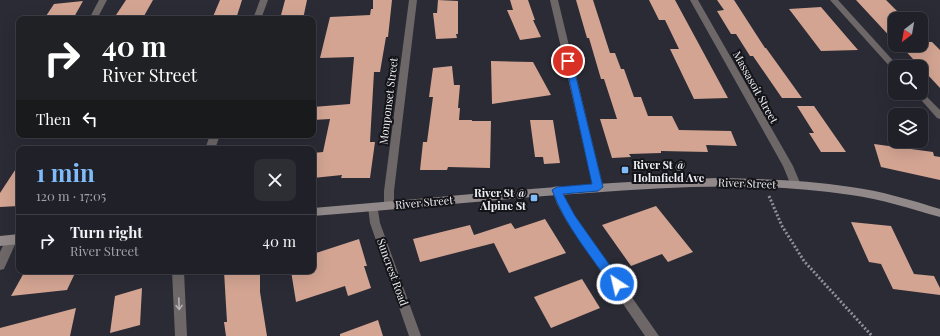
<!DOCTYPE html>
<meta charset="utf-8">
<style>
:root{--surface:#202028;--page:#2d2d34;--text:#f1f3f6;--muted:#a2a3a8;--line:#3d3e45;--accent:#81bcfa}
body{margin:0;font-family:"Playfair Display",serif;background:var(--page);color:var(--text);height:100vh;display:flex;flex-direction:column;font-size:15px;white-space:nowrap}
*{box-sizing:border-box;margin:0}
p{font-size:13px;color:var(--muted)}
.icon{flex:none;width:22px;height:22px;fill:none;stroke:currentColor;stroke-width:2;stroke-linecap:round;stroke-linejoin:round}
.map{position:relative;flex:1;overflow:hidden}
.sheet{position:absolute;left:16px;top:146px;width:300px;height:128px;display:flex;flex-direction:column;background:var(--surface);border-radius:8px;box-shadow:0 4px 16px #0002,0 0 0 1px var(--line)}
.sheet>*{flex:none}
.top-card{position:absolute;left:16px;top:16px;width:300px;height:122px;border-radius:8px;box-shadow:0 4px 16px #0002,0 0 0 1px var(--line);background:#202124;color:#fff;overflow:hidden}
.needle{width:26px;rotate:211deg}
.tools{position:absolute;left:888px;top:12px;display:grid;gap:8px}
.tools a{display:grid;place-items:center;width:40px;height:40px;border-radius:8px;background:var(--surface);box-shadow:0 4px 16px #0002,0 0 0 1px var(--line);font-size:20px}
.pin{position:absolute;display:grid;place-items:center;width:34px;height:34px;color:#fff;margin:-17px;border:2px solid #fff;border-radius:50%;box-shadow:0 1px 4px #0007}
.me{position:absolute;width:44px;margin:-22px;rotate:325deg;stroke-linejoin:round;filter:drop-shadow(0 0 3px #0008)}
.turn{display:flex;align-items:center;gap:14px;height:84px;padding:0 20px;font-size:18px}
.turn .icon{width:52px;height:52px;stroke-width:2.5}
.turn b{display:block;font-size:28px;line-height:34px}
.then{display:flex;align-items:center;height:38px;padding:0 20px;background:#0003;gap:8px;font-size:15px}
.round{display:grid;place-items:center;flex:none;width:42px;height:42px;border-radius:8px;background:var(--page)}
.headline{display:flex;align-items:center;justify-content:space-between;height:68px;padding:0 20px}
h1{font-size:24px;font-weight:700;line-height:30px;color:var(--accent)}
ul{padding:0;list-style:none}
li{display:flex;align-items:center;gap:12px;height:52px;padding:0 20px;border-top:1px solid var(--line)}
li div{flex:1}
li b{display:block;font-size:15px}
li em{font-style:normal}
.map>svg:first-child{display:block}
.building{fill:#d3a492}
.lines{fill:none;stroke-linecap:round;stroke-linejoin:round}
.path{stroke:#909198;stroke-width:3;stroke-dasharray:2 2;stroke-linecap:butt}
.street{fill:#6d6768;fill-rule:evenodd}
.secondary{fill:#918889;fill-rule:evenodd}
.oneway{stroke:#b3b1b5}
.route{fill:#1a73e8;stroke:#114b97}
.poi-dot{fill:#81bcfa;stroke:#141418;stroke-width:1.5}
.labels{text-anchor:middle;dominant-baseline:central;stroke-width:4;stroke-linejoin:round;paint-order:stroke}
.street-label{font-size:11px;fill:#edeef4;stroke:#141418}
.poi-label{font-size:11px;font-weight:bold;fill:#edeef4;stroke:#141418;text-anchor:start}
</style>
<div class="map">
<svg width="940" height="336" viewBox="0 0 940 336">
<rect width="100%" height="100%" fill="#2a2b35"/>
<g class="building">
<polygon points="126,0 153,0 144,16 114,18"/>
<polygon points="220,0 242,0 236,19 212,19"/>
<polygon points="285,0 307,0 303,19 280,19"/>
<polygon points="373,0 392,0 388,37 386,37 380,72 374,72 370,142 375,142 370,178 341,178 342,175 313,178 313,153 323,152 330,119 313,120 313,107 350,104 354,57 320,58 330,17 370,15 371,9 373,9"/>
<polygon points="438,0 458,1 458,34 456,34 457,38 436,39 433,13 437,13"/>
<polygon points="510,0 528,0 535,20 533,20 541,37 520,40 507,10 513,10"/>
<polygon points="576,0 593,0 610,53 615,53 621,69 624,69 634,97 641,97 648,116 672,116 679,130 731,131 737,146 706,145 708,152 661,151 661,153 629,154 631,157 612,158 600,119 617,119 604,79 601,79 589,38 587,38"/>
<polygon points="649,0 675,0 728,98 694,99 670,49 679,49 665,20 659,20"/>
<polygon points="717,0 734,0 765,48 766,48 802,98 782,98 753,56 750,56 736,34 731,34 717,11 724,10"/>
<polygon points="856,0 886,0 905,19 895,19 895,42"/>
<polygon points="83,1 73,19 44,19 54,4"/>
<polygon points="821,7 845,35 858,50 821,51 789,9"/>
<polygon points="921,35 928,42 932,42 940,50 940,88 900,45 921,45"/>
<polygon points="491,61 533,62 551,95 492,104"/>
<polygon points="452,66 454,85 460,85 458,108 460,108 459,120 472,120 472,121 491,121 490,168 448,167 447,170 420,170 423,142 427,142 433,97 429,97 433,68"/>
<polygon points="797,106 814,106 846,152 821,152 809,133 814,133"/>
<polygon points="530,120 553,120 560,163 544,164 543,157 535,157"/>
<polygon points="874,144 933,152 934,156 940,157 940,180 881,167"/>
<polygon points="19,164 19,206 0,207 0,193"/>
<polygon points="656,206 693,252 668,262 662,254 631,266 602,225"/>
<polygon points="545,219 566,253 509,273 494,243 420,262 413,239 470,225 474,235 511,223 515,229"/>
<polygon points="851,222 891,226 914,274 934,276 940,288 940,295 893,289 881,264 869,262"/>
<polygon points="359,239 367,266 364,266 371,288 348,296 345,286 296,302 291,271 313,271 313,254"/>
<polygon points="25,271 76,271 67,290 11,296"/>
<polygon points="224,271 260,271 260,292 267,336 226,336 224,322 227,322"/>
<polygon points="582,279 600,308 551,328 534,297"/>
<polygon points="142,288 140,325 110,333 115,296"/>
<polygon points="76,308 70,336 0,336 0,328"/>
<polygon points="378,320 383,336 340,336 340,334"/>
</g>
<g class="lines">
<polyline class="path" points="769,196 782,226 804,261 872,336"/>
<g class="street">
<polygon points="99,0 107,0 97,19 89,19"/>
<polygon points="260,0 268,0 261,19 253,19"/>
<polygon points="409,0 417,0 394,191 394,205 393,208 389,209 385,208 384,205 384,191"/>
<polygon points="550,0 558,0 603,187 602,190 594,190 593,187"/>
<polygon points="690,0 698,0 793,166 801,185 800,188 792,188 783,166"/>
<polygon points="830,0 838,0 899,67 895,67 895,70 892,69"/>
<polygon points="921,91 940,110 940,119 937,118 915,93 921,93"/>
<polygon points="210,135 220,135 215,149 205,149"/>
<polygon points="557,186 561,187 567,203 575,216 659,336 645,336 567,222 557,204 552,190 553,187"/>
<polygon points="373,203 377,204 380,223 421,336 409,336 370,223 368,207 369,204"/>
<polygon points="11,235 15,237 17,240 4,269 0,270 0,252 7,237"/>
<polygon points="172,271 184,271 187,336 175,336"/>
</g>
<g class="secondary">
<path d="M717,178C762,179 807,180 851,187C881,191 911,200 940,209V217C911,209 881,199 851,195C763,182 676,186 588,193C496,199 405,209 313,216V208C448,197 582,182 717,178Z"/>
<polygon points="19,234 19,244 0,246 0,236"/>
</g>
</g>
<defs><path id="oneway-shaft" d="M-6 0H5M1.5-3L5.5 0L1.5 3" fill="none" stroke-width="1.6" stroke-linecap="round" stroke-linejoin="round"/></defs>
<use class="oneway" href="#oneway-shaft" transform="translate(179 304) rotate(88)"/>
<path class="route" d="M566,59H568L572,61L603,187L598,191L563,194L575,216L621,281L622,284L621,288L617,289L613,288C592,257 565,226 552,190L557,187L592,184L565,61Z"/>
<g class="poi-dot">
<rect x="621" y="166" width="8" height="8" rx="2"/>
<rect x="530" y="194" width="8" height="8" rx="2"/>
</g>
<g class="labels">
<g class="street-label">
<text transform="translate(756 87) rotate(61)">Massasoit Street</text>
<text transform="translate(388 101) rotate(-83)">Monponset Street</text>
<text transform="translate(747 183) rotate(2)">River Street</text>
<text transform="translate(424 202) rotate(-5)">River Street</text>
<text transform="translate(393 272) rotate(70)">Suncrest Road</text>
</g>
<g class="poi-label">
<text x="633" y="164">River St @<tspan x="633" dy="13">Holmfield Ave</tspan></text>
<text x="526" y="192" text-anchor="end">River St @<tspan x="526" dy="13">Alpine St</tspan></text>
</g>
</g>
</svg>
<div class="tools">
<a><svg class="needle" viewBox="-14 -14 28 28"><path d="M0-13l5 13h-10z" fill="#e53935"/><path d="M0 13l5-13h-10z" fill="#a2a3a8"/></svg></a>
<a><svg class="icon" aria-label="search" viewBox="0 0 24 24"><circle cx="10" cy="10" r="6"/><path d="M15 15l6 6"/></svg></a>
<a><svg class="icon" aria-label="layers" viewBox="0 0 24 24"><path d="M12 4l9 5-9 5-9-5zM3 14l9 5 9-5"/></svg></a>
</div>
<div class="pin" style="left:568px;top:61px;background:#d93025"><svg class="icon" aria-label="arrive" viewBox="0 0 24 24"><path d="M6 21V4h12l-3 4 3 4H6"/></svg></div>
<svg class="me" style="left:617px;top:284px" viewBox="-20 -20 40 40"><circle r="17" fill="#1a73e8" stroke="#fff" stroke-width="3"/><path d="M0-11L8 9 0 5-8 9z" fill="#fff"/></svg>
<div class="top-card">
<div class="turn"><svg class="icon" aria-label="right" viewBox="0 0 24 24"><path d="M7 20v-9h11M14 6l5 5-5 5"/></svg><div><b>40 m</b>River Street</div></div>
<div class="then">Then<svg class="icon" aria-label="left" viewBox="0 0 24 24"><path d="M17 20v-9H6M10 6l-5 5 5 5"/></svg></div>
</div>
<section class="sheet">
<div class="headline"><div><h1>1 min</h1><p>120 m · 17:05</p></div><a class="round"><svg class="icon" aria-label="close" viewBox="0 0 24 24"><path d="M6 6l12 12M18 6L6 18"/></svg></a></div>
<ul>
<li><svg class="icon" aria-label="right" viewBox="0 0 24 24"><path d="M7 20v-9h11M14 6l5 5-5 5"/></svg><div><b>Turn right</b><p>River Street</p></div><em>40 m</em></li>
</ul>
</section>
</div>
